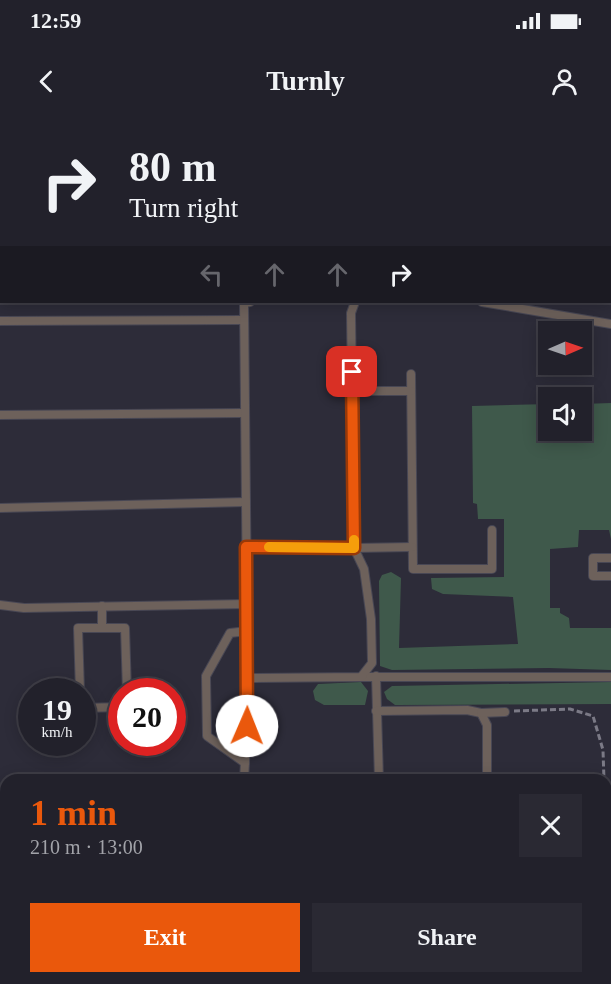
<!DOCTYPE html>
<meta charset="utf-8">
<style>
:root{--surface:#22212b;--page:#2a2933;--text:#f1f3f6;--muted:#a2a3a9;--line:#3f3e47;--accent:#ea580c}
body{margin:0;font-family:"Times New Roman",serif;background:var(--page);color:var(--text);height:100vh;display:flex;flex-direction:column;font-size:22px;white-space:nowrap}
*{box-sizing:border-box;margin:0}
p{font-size:20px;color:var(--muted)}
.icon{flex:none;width:33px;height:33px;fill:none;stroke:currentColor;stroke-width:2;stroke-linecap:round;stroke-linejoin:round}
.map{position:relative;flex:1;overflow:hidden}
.drawer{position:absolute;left:0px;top:654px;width:612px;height:210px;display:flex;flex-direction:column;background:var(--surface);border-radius:18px 18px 0 0;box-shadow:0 3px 15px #0003,0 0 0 2px var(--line)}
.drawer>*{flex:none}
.banner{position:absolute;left:0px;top:0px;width:612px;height:183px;box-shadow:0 3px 15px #0003,0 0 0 2px var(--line);background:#22212b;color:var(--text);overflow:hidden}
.needle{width:39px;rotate:88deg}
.controls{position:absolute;left:538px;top:201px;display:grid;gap:12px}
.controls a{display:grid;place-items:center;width:54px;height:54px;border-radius:0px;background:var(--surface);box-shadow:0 3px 15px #0003,0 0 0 2px var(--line);font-size:30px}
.speed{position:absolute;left:18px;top:558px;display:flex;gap:12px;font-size:30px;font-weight:700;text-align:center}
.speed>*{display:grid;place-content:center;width:78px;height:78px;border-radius:50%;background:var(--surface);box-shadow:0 3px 15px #0003,0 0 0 2px var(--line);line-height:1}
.speed small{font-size:15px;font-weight:400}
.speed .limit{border:9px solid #d22;background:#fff;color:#111}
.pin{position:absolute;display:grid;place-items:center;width:51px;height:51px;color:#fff;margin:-26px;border-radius:12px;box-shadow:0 3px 9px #0006}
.me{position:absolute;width:66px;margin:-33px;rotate:1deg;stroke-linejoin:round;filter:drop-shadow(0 0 4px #0008)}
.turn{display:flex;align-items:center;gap:21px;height:126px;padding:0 30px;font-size:27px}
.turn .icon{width:78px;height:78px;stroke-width:2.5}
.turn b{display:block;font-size:42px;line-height:51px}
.lanes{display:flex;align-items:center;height:57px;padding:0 30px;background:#0003;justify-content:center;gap:30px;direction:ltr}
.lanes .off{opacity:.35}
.round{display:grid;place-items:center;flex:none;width:63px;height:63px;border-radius:0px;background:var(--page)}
.summary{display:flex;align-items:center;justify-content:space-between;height:102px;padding:0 30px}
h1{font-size:36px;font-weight:700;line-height:45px;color:var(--accent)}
.button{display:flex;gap:12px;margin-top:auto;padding:12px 30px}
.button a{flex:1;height:69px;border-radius:0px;background:var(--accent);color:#fff;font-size:24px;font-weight:700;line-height:69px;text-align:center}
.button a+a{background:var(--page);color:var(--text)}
.status{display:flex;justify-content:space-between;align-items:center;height:42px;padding:0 30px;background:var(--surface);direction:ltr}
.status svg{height:16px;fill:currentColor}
header{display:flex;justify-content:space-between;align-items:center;height:78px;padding:0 30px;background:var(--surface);font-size:27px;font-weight:700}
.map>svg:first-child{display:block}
.built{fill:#383548}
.green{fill:#3f594b}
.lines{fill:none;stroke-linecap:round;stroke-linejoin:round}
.service-casing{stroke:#484754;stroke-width:10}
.minor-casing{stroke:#484754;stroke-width:18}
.path{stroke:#7b7a86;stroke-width:3;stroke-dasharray:6 3;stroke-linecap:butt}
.service{stroke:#6d615b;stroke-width:8}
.minor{stroke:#6d615b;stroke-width:16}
.route-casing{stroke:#983908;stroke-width:15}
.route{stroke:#ea580c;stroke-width:10}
.slow{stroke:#f59e0b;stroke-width:10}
</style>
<div class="status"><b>12:59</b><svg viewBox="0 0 49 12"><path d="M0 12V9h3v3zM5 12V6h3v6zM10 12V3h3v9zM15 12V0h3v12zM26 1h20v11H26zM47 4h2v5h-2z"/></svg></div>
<header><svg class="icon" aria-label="back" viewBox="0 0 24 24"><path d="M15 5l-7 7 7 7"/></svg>Turnly<svg class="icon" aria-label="person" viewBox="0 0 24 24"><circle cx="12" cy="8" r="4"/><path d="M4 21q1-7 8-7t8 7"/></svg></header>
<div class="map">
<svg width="611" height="864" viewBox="0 0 611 864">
<rect width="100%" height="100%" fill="#2d2c39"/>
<g class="built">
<polygon points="33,0 611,0 611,152 610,2"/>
<polygon points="0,684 6,685 6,858 212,858 212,864 0,864"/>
</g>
<g class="green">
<polygon points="611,283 611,419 609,410 579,410 578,427 550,429 550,488 560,488 560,493 569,498 570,508 611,508 611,550 549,548 392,550 380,546 379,461 382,455 391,452 401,458 399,528 518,524 513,477 443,474 432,469 431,458 504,457 504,399 478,399 477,384 473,383 472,286 549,284 549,310 582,310 582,284"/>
<polygon points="361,562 368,571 365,585 324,585 315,580 313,571 318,564"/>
<polygon points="611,562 611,584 395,585 387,579 384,572 392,566"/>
<polygon points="611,681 611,864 609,864 595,858 606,858 606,703"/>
</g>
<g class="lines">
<defs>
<g id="service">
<polyline points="59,0 59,2"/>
<polyline points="310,0 313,2"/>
<polyline points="610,103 611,103"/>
<polyline points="482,182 611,204"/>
<polyline points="0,201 244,200"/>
<polyline points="411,254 413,449 492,449 492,410"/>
<polyline points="352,271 411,271"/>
<polyline points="0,295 245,293"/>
<polyline points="0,388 246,382"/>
<polyline points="246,427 354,428 351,193 355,182"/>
<polyline points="611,438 593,438 593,456 611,456"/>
<polyline points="0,485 24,488 247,484"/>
<polyline points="102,508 102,486"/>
<polyline points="376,556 379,660"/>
<polyline points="361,557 611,557"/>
<polyline points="248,558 361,557 372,543 371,499 364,449 354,428 412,427"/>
<polyline points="80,572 78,508 125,508 127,572"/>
<polyline points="82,588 122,587"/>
<polyline points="376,591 467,590 481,593 487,605 487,660"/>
<polyline points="481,593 505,592"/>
<polyline points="245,643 207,616 206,556 230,513 247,511"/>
<polyline points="244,660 248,588 244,183 250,182"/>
<polyline points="0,702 6,703"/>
<polyline points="195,858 195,864"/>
</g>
<g id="minor">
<polyline points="355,858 363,864"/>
<polyline points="241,864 241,858"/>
</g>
</defs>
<use href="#service" class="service-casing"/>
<use href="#minor" class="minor-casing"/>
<g class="path">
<polyline points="514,591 570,589 593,596 603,630 604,660"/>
<polyline points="606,856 611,858"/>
</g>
<use href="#service" class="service"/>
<use href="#minor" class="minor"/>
</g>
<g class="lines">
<defs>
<polyline id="route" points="247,606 246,427 354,428 352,252"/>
</defs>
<use href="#route" class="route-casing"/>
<use href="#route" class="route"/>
<polyline class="slow" points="269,427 354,428 354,420"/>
</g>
</svg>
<div class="controls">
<a><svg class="needle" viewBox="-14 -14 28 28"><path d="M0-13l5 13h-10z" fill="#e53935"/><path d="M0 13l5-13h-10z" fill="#a2a3a9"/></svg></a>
<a><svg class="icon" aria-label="sound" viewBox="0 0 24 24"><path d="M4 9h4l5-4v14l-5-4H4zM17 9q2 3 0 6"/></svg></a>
</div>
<div class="speed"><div>19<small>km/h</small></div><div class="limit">20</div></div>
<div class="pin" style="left:352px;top:252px;background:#d93025"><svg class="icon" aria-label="arrive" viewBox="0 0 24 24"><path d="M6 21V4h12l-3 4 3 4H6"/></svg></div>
<svg class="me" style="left:247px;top:606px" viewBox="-20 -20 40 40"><circle r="19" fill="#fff"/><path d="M0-13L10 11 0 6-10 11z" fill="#ea580c"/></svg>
<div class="banner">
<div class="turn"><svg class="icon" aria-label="right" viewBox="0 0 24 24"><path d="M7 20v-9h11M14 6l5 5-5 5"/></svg><div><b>80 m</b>Turn right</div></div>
<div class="lanes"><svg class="icon off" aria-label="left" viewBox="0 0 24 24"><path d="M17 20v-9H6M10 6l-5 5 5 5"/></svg><svg class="icon off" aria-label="ahead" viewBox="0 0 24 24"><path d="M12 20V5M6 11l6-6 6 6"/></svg><svg class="icon off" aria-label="ahead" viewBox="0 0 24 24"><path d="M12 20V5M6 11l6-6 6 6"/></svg><svg class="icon" aria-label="right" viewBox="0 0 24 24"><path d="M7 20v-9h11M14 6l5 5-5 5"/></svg></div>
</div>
<section class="drawer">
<div class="summary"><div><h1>1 min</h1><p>210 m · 13:00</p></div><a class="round"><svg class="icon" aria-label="close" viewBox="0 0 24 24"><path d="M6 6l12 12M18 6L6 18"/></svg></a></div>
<div class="button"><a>Exit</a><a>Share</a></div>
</section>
</div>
